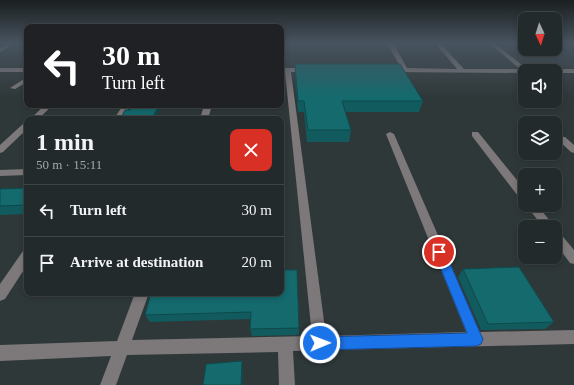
<!DOCTYPE html>
<meta charset="utf-8">
<style>
:root{--surface:#232a2b;--page:#2b3233;--text:#f1f3f6;--muted:#a3a7a9;--line:#404647}
body{margin:0;font-family:"Times New Roman",serif;background:var(--page);color:var(--text);height:100vh;display:flex;flex-direction:column;font-size:15px;white-space:nowrap}
*{box-sizing:border-box;margin:0}
p{font-size:13px;color:var(--muted)}
.icon{flex:none;width:22px;height:22px;fill:none;stroke:currentColor;stroke-width:2;stroke-linecap:round;stroke-linejoin:round}
.map{position:relative;flex:1;overflow:hidden}
.details{position:absolute;left:24px;top:116px;width:260px;height:180px;display:flex;flex-direction:column;background:var(--surface);border-radius:8px;box-shadow:0 2px 6px #0003,0 0 0 1px var(--line)}
.details>*{flex:none}
.guide{position:absolute;left:24px;top:24px;width:260px;height:84px;border-radius:8px;box-shadow:0 2px 6px #0003,0 0 0 1px var(--line);background:#202124;color:#fff;overflow:hidden}
.needle{width:26px;rotate:176deg}
.buttons{position:absolute;left:518px;top:12px;display:grid;gap:8px}
.buttons a{display:grid;place-items:center;width:44px;height:44px;border-radius:8px;background:var(--surface);box-shadow:0 2px 6px #0003,0 0 0 1px var(--line);font-size:20px}
.pin{position:absolute;display:grid;place-items:center;width:34px;height:34px;color:#fff;margin:-17px;border:2px solid #fff;border-radius:50%;box-shadow:0 1px 4px #0007}
.me{position:absolute;width:44px;margin:-22px;rotate:89deg;stroke-linejoin:round;filter:drop-shadow(0 0 3px #0008)}
.turn{display:flex;align-items:center;gap:14px;height:84px;padding:0 12px;font-size:18px}
.turn .icon{width:52px;height:52px;stroke-width:2.5}
.turn b{display:block;font-size:28px;line-height:34px}
.round{display:grid;place-items:center;flex:none;width:42px;height:42px;border-radius:8px;background:var(--page)}
.head{display:flex;align-items:center;justify-content:space-between;height:68px;padding:0 12px}
h1{font-size:24px;font-weight:700;line-height:30px}
ul{padding:0;list-style:none}
li{display:flex;align-items:center;gap:12px;height:52px;padding:0 12px;border-top:1px solid var(--line)}
li div{flex:1}
li b{display:block;font-size:15px}
li em{font-style:normal}
.map>svg:first-child{display:block}
.lines{fill:none;stroke-linecap:round;stroke-linejoin:round}
.minor{fill:#7d7879;fill-rule:evenodd}
.wall{fill:#115b5e}
.shaded-wall{fill:#0e4a4c}
.building{fill:#146a6d;stroke:#0e4a4c}
.route{fill:#1a73e8;stroke:#114b97}
</style>
<div class="map">
<svg width="574" height="385" viewBox="0 0 574 385">
<rect width="100%" height="100%" fill="#2f3839"/>
<g class="lines">
<g class="minor">
<polygon points="9,43 15,43 0,52 0,48"/>
<polygon points="387,43 393,43 407,68 457,69 435,43 440,43 464,69 520,69 489,43 494,43 527,69 574,69 574,73 555,73 555,71 525,71 525,73 391,72 388,70 389,69 401,68"/>
<rect x="0" y="68" width="27" height="4"/>
<polygon points="281,68 309,68 312,70 309,72 291,72 326,336 466,332 386,134 390,132 394,134 480,332 574,330 574,344 293,351 295,385 279,385 278,352 127,355 116,385 100,385 111,356 0,361 0,345 117,341 135,293 149,293 132,340 312,336 285,72 281,72"/>
<polygon points="27,77 27,82 15,89 10,88"/>
<polygon points="45,105 53,105 38,119 30,119"/>
<polygon points="123,105 131,105 122,119 114,119"/>
<polygon points="204,105 212,105 208,119 200,119"/>
<polygon points="24,123 27,123 27,129 3,152 0,153 0,145"/>
<polygon points="472,132 478,132 525,190 525,201 521,200 472,136"/>
<polygon points="559,137 565,137 574,145 574,153 571,152 559,141 558,139"/>
<polygon points="27,169 27,175 0,176 0,170"/>
<polygon points="526,205 537,205 555,227 543,227"/>
<polygon points="555,231 559,232 574,250 574,264 570,263 555,243"/>
<polygon points="27,250 27,265 5,299 0,301 0,284 23,251"/>
</g>
</g>
<g class="wall">
<polygon points="295,64 423,101 419,112 345,112 351,130 349,142 307,142 304,112 298,112 295,74"/>
<polygon points="27,188 27,214 0,215 0,189"/>
<polygon points="463,269 554,322 545,329 481,330 458,277"/>
<polygon points="281,293 299,328 299,335 252,336 250,329 251,319 150,322 145,315"/>
</g>
<g class="shaded-wall">
<polygon points="159,105 162,105 155,119 152,119"/>
<polygon points="242,361 243,367 243,385 241,385"/>
</g>
<g class="building">
<polygon points="295,64 400,64 423,101 342,101 351,130 308,130 304,101 298,101"/>
<polygon points="134,105 159,105 152,119 117,119 119,117 122,116 125,110 130,110"/>
<polygon points="27,188 27,205 0,206 0,189"/>
<polygon points="519,267 554,322 488,324 463,269"/>
<polygon points="281,270 297,270 299,328 250,329 251,312 145,315 151,293 281,293"/>
<polygon points="242,361 241,385 203,385 206,364"/>
</g>
<linearGradient id="sky" x2="0" y2="1"><stop stop-color="#1a1f1f"/><stop offset="0.44" stop-color="#47535f"/><stop offset="1" stop-color="#47535f" stop-opacity="0"/></linearGradient>
<rect width="574" height="97" fill="url(#sky)"/>
<polygon class="route" points="439,247 443,248 445,252 481,335 483,339 481,344 476,346 320,350 315,348 313,343 315,339 320,337 467,333 434,252 435,248"/>
</svg>
<div class="buttons">
<a><svg class="needle" viewBox="-14 -14 28 28"><path d="M0-13l5 13h-10z" fill="#e53935"/><path d="M0 13l5-13h-10z" fill="#a3a7a9"/></svg></a>
<a><svg class="icon" aria-label="sound" viewBox="0 0 24 24"><path d="M4 9h4l5-4v14l-5-4H4zM17 9q2 3 0 6"/></svg></a>
<a><svg class="icon" aria-label="layers" viewBox="0 0 24 24"><path d="M12 4l9 5-9 5-9-5zM3 14l9 5 9-5"/></svg></a>
<a>+</a>
<a>−</a>
</div>
<div class="pin" style="left:439px;top:252px;background:#d93025"><svg class="icon" aria-label="arrive" viewBox="0 0 24 24"><path d="M6 21V4h12l-3 4 3 4H6"/></svg></div>
<svg class="me" style="left:320px;top:343px" viewBox="-20 -20 40 40"><circle r="17" fill="#1a73e8" stroke="#fff" stroke-width="3"/><path d="M0-11L8 9 0 5-8 9z" fill="#fff"/></svg>
<div class="guide">
<div class="turn"><svg class="icon" aria-label="left" viewBox="0 0 24 24"><path d="M17 20v-9H6M10 6l-5 5 5 5"/></svg><div><b>30 m</b>Turn left</div></div>
</div>
<section class="details">
<div class="head"><div><h1>1 min</h1><p>50 m · 15:11</p></div><a class="round" style="background:#d93025;color:#fff"><svg class="icon" aria-label="close" viewBox="0 0 24 24"><path d="M6 6l12 12M18 6L6 18"/></svg></a></div>
<ul>
<li><svg class="icon" aria-label="left" viewBox="0 0 24 24"><path d="M17 20v-9H6M10 6l-5 5 5 5"/></svg><div><b>Turn left</b></div><em>30 m</em></li>
<li><svg class="icon" aria-label="arrive" viewBox="0 0 24 24"><path d="M6 21V4h12l-3 4 3 4H6"/></svg><div><b>Arrive at destination</b></div><em>20 m</em></li>
</ul>
</section>
</div>
